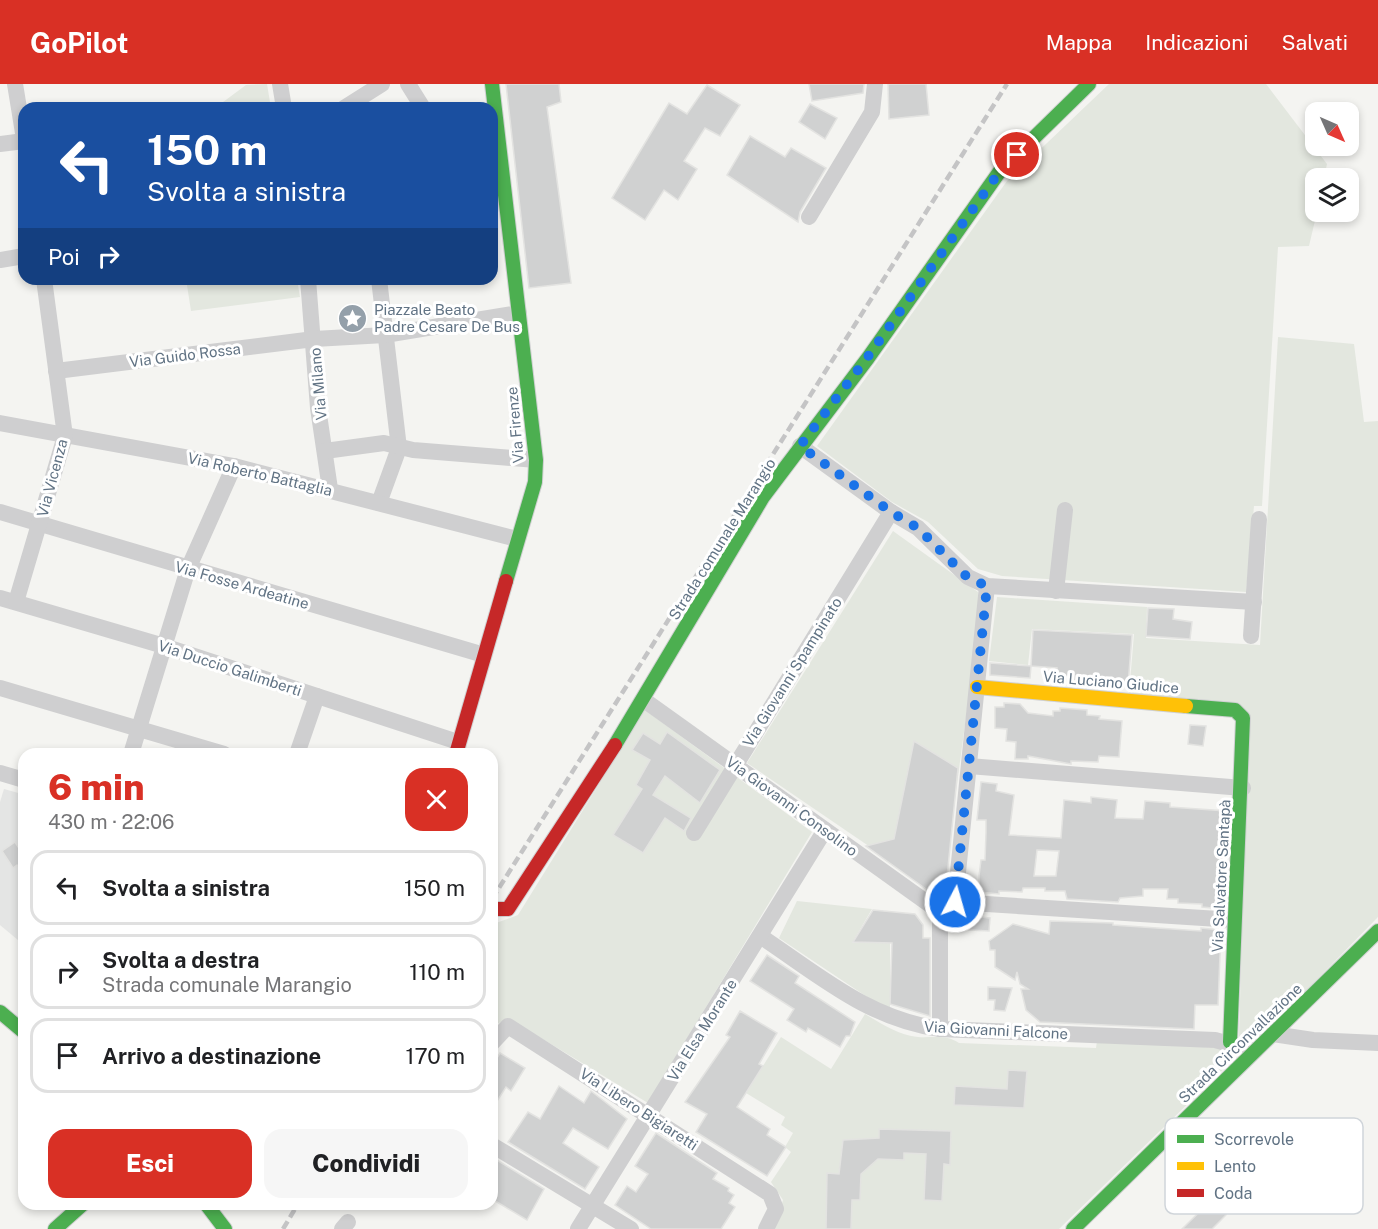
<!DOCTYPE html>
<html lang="it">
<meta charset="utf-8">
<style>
:root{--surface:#fff;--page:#f6f6f6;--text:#202124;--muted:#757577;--line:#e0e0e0;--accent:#d93025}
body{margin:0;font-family:"Public Sans",sans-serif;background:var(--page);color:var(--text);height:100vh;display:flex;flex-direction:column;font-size:22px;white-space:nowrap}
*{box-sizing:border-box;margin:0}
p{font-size:20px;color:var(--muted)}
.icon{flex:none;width:33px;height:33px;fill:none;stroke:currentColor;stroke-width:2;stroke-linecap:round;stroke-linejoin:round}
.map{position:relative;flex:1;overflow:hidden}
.sheet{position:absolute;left:18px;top:664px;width:480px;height:462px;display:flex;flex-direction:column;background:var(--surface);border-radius:18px;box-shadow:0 3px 9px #0003}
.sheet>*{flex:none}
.hud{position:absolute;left:18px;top:18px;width:480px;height:183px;border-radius:18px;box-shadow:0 3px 9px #0003;background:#1a4fa0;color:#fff;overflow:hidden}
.needle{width:39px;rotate:135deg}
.buttons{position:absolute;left:1305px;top:18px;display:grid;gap:12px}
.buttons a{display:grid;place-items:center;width:54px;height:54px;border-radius:12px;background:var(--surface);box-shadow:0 3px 9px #0003;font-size:30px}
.pin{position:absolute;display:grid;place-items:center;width:51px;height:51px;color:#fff;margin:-26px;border:3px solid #fff;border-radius:50%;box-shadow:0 2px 6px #0007}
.me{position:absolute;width:66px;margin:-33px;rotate:6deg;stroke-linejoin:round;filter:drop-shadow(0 0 4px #0008)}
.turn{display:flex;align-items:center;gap:21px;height:126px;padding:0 30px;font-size:27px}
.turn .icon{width:78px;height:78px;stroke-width:2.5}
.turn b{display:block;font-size:42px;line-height:51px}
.then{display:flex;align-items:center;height:57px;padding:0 30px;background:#0003;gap:12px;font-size:22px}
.round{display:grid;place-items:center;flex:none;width:63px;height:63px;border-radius:18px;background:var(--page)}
.head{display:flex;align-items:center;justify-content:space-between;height:102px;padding:0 30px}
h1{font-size:36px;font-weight:800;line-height:45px;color:var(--accent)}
.action{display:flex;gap:12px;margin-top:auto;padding:12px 30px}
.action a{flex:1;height:69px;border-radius:18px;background:var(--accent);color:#fff;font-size:24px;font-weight:800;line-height:69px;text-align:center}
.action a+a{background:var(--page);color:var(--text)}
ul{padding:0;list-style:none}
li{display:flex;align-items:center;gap:18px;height:75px;margin:0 12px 9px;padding:0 18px;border:3px solid var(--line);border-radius:18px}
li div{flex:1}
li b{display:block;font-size:22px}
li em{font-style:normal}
header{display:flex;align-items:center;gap:36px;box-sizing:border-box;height:84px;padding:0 30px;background:var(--accent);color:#fff}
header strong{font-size:28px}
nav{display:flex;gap:33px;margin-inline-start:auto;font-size:21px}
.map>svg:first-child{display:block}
.built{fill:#e4e5e4}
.green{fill:#e3e7df}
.building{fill:#d0d1d1;stroke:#e3e3e1;stroke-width:1.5;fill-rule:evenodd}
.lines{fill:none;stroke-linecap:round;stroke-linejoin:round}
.fast-casing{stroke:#d0d1d2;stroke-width:16}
.slow-casing{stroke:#d0d1d2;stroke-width:16}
.jam-casing{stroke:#d0d1d2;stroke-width:16}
.street{stroke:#cfcfd0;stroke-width:16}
.fast{stroke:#4caf50;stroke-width:14}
.slow{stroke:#ffc107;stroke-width:14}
.jam{stroke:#c62828;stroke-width:14}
.rail{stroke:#c4c4c5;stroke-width:4.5;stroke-dasharray:9 4.5;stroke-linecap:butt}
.route{stroke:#1a73e8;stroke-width:10;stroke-dasharray:0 18}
.labels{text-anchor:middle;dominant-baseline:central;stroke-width:6;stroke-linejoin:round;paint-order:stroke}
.poi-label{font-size:15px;fill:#617384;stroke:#fff;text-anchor:start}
.street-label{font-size:15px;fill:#617384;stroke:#fff}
.key{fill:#fff;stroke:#d0d5da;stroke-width:1.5}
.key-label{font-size:16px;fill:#617384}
</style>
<header>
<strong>GoPilot</strong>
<nav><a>Mappa</a><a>Indicazioni</a><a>Salvati</a></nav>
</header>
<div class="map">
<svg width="1378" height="1145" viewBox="0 0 1378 1145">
<rect width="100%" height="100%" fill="#f4f4f1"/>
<polygon class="built" points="4,705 22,710 24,714 24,861 0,841 0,718"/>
<g class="green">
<polygon points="267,0 271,24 215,24 246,1"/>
<polygon points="1109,0 1266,0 1327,80 1324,94 1316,94 1317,128 1309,162 1278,163 1262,422 1254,422 1246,508 1002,492 978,485 928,438 892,418 817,362 1007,97"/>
<polygon points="186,195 297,195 300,213 191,227"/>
<polygon points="1278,253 1354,260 1364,338 1378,337 1378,833 1255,959 1239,953 1248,637 1129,610 1134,550 1032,545 1028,581 989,577 997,513 1147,523 1146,554 1260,561"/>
<polygon points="893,447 978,508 979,536 942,812 747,679"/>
<polygon points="645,626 812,748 648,1019 508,934 492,943 492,838 496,839 518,831"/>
<polygon points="797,817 872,825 852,859 890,859 890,924 885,925 779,854"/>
<path d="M865,930C882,940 898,951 918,953C933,954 946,950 959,959L1096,964L1097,957L1222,964L1232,972L1233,976L1059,1145H774L783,1116L771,1098L791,1068L785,1063L793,1049L781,1041L785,1033L746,1009L781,953L831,985Z"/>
</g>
<g class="building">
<polygon points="506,0 559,0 561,18 547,23 571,199 529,204"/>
<polygon points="809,0 864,0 863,9 812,17"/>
<polygon points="888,0 926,0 929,31 889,35"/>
<polygon points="707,1 740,21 720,52 705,44 684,77 697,85 678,116 664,106 645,136 612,114 669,19 687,30"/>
<polygon points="810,20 837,34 825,55 799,38"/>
<polygon points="750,52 785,73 791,64 826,84 800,128 798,138 727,91"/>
<polygon points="1148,524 1174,525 1173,535 1192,538 1190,555 1146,552"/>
<polygon points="1033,546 1132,551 1128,601 1055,596 1057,584 1031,582"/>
<polygon points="990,579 1031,582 1030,594 990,591"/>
<polygon points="1004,619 1020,620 1028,629 1053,632 1053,627 1060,627 1060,624 1087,626 1087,631 1100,632 1099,635 1122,637 1119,673 1099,672 1098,678 1071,677 1071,680 1028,672 1028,675 1015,675 1016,658 1006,657 1007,645 995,644 995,623 1004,623"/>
<polygon points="1190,641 1206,642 1203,662 1188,660"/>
<polygon points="667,648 720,686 700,719 665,692 653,711 691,734 684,747 665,734 643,769 613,751 642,705 636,701 650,676 632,666 643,649 660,660"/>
<polygon points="914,657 958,684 947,793 944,809 940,815 866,762 894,755"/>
<path d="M981,698L997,700L996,707L1014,711L1009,751L1061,754L1064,716L1091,719V713L1117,716L1115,734L1143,735L1145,717L1170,719V723L1227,727L1226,768L1220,793H1223L1224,798L1223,825L1202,823V820L1178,819V815H1167L1168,805H1143V812L1120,814L1118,818L1067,815L1065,807H1045V804H1023L1022,808L999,807V810L979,808V792L981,776H985L986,749V736H977ZM1037,766L1059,767L1056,792H1034Z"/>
<polygon points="15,758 24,772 24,792 17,781 13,784 2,767"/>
<polygon points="873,826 915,830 923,841 923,854 930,854 930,932 890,920 892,859 853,858"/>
<polygon points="971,832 990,834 989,847 969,846"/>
<polygon points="1050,837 1113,839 1113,841 1201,847 1201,844 1221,846 1218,921 1195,921 1194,945 1040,938 1026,926 1021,905 1028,905 1020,900 1017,888 1015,896 995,883 995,866 990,866 989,857 1013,840 1049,850"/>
<polygon points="767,871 799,892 795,899 855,938 850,952 846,952 840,963 808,944 806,948 787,936 794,925 750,897"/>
<polygon points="988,903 1012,904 1005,927 994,926 995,916 988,916"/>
<polygon points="740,927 777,949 759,980 763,982 737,1023 770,1045 767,1051 786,1063 767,1092 696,1048 707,1030 685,1018 730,953 726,951"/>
<polygon points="500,969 525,984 511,1007 506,1003 492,1025 492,982"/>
<polygon points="1008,986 1027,987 1024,1024 954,1021 955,1002 1007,1005"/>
<polygon points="559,1002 584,1019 591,1007 627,1035 608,1065 573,1044 563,1059 599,1083 585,1105 508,1058 528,1028 540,1035"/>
<polygon points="879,1045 951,1047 950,1081 944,1080 942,1117 924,1116 926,1070 904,1069 904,1076 878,1075 861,1090 860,1116 852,1116 851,1145 826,1145 827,1089 839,1090 843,1056 879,1054"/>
<polygon points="656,1049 717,1089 713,1095 729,1104 728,1107 734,1111 729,1119 735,1123 721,1145 651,1145 615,1121 627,1102 636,1108 648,1090 635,1082"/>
<polygon points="492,1073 544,1105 527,1136 492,1115"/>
<polygon points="1229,1099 1226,1131 1212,1145 1182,1145"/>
</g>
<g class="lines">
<defs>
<g id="fast">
<polyline points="492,0 536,376 535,398 506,497"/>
<polyline points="1186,622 1235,626 1243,634 1230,958"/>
<polyline points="615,661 763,413 868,274 1000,87 1089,0"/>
<polyline points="0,928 24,948"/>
<polyline points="206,1120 225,1145"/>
<polyline points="55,1145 83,1120"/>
<polyline points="1073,1145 1378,847"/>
</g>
<polyline id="slow" points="977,603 1186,622"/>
<g id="jam">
<polyline points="456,670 506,497"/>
<polyline points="495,825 508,825 615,661"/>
</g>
</defs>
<use href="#fast" class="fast-casing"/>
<use href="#slow" class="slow-casing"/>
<use href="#jam" class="jam-casing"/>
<g class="street">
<polyline points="15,0 24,55"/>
<polyline points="280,0 284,24"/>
<polyline points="408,0 423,24"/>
<polyline points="344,24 382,0"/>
<polyline points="0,60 24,57"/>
<polyline points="809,133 872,28 875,0"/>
<polyline points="0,176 24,172"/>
<polyline points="308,195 318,324 330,405"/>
<polyline points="379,195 399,364 379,419"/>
<polyline points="56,287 314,255 385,251 519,229"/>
<polyline points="0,339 234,382 517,455"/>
<polyline points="800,362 891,428 918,444 968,493 987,502 1254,518"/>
<polyline points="325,367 384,359 413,366 536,376"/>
<polyline points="0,428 484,571"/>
<polyline points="1056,507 1065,426"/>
<polyline points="0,514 164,562 458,658"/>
<polyline points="16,518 65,352 44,195"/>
<polyline points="1251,552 1259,435"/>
<polyline points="0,604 224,670"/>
<polyline points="644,616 940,828"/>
<polyline points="131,670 188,485 234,382"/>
<polyline points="297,670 317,612"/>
<polyline points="969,682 1243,704"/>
<polyline points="0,689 24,696"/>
<polyline points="694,749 891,428"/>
<polyline points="955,818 1234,836"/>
<path d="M760,852C819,891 868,935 940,945L1215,956L1255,967"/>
<polyline points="940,945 940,828 955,818 987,502"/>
<polyline points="1273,950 1313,956 1378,959"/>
<polyline points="492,959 508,942 770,1110 776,1125 766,1145"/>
<polyline points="492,1061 631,1145"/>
<polyline points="342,1145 348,1138"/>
<polyline points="578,1145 825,746"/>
</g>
<use href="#fast" class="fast"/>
<use href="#slow" class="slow"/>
<use href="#jam" class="jam"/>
<g class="rail">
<polyline points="492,815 1007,0"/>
<polyline points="283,1145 298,1120"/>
</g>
</g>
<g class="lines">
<polyline class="route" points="955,818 987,502 968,494 918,444 891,428 800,362 867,274 1000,87 1017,71"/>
</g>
<defs>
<symbol id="sight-disc" viewBox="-11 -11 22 22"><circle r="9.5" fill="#94a0aa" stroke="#fff"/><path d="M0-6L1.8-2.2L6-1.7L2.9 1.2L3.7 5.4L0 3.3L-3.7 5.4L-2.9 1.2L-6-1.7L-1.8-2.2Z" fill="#fff"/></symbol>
</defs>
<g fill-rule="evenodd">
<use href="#sight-disc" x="336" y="218" width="33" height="33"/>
</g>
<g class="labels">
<g class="poi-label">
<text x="374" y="225">Piazzale Beato<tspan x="374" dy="17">Padre Cesare De Bus</tspan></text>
</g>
<g class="street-label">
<text transform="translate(185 271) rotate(-7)">Via Guido Rossa</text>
<text transform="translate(318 300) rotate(-95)">Via Milano</text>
<text transform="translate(515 341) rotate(-95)">Via Firenze</text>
<text transform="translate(260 390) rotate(13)">Via Roberto Battaglia</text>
<text transform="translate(52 394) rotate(-75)">Via Vicenza</text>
<text transform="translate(722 455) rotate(-58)">Strada comunale Marangio</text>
<text transform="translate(242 501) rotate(16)">Via Fosse Ardeatine</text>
<text transform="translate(230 584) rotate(18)">Via Duccio Galimberti</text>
<text transform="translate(792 588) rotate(-58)">Via Giovanni Spampinato</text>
<text transform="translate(1111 598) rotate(5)">Via Luciano Giudice</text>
<text transform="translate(792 722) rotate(36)">Via Giovanni Consolino</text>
<text transform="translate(1221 792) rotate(-87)">Via Salvatore Santapà</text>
<text transform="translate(702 946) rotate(-58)">Via Elsa Morante</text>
<text transform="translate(996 946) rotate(3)">Via Giovanni Falcone</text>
<text transform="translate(1240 959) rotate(-44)">Strada Circonvallazione</text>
<text transform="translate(639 1025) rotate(33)">Via Libero Bigiaretti</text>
</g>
</g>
<rect x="1165" y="1034" width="198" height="96" rx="9" class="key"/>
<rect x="1177" y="1051" width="27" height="8" fill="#4caf50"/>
<rect x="1177" y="1078" width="27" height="8" fill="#ffc107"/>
<rect x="1177" y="1105" width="27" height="8" fill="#c62828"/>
<g class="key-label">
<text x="1214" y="1061">Scorrevole</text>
<text x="1214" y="1088">Lento</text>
<text x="1214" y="1115">Coda</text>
</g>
</svg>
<div class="buttons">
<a><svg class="needle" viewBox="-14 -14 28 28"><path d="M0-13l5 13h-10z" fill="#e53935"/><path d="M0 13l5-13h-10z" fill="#757577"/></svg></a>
<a><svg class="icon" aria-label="layers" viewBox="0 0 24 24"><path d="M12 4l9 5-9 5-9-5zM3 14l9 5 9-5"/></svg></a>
</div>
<div class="pin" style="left:1017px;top:71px;background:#d93025"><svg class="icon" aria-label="arrive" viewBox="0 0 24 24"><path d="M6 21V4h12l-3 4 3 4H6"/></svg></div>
<svg class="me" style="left:955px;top:818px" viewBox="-20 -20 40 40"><circle r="17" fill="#1a73e8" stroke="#fff" stroke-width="3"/><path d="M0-11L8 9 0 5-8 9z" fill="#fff"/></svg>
<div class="hud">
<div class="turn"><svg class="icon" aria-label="left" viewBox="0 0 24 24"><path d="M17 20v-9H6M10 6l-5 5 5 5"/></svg><div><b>150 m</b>Svolta a sinistra</div></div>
<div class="then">Poi<svg class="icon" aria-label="right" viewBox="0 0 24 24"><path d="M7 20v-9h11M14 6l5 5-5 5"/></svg></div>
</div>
<section class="sheet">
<div class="head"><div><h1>6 min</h1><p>430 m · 22:06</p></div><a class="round" style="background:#d93025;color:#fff"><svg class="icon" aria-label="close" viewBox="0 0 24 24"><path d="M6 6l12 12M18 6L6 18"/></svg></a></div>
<ul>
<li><svg class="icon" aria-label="left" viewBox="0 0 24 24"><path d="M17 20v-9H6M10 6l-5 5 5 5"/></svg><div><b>Svolta a sinistra</b></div><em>150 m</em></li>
<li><svg class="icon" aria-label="right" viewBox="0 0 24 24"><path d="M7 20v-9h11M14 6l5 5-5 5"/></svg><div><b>Svolta a destra</b><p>Strada comunale Marangio</p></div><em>110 m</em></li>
<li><svg class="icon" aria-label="arrive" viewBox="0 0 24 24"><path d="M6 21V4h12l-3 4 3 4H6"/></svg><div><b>Arrivo a destinazione</b></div><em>170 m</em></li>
</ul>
<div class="action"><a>Esci</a><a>Condividi</a></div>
</section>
</div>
